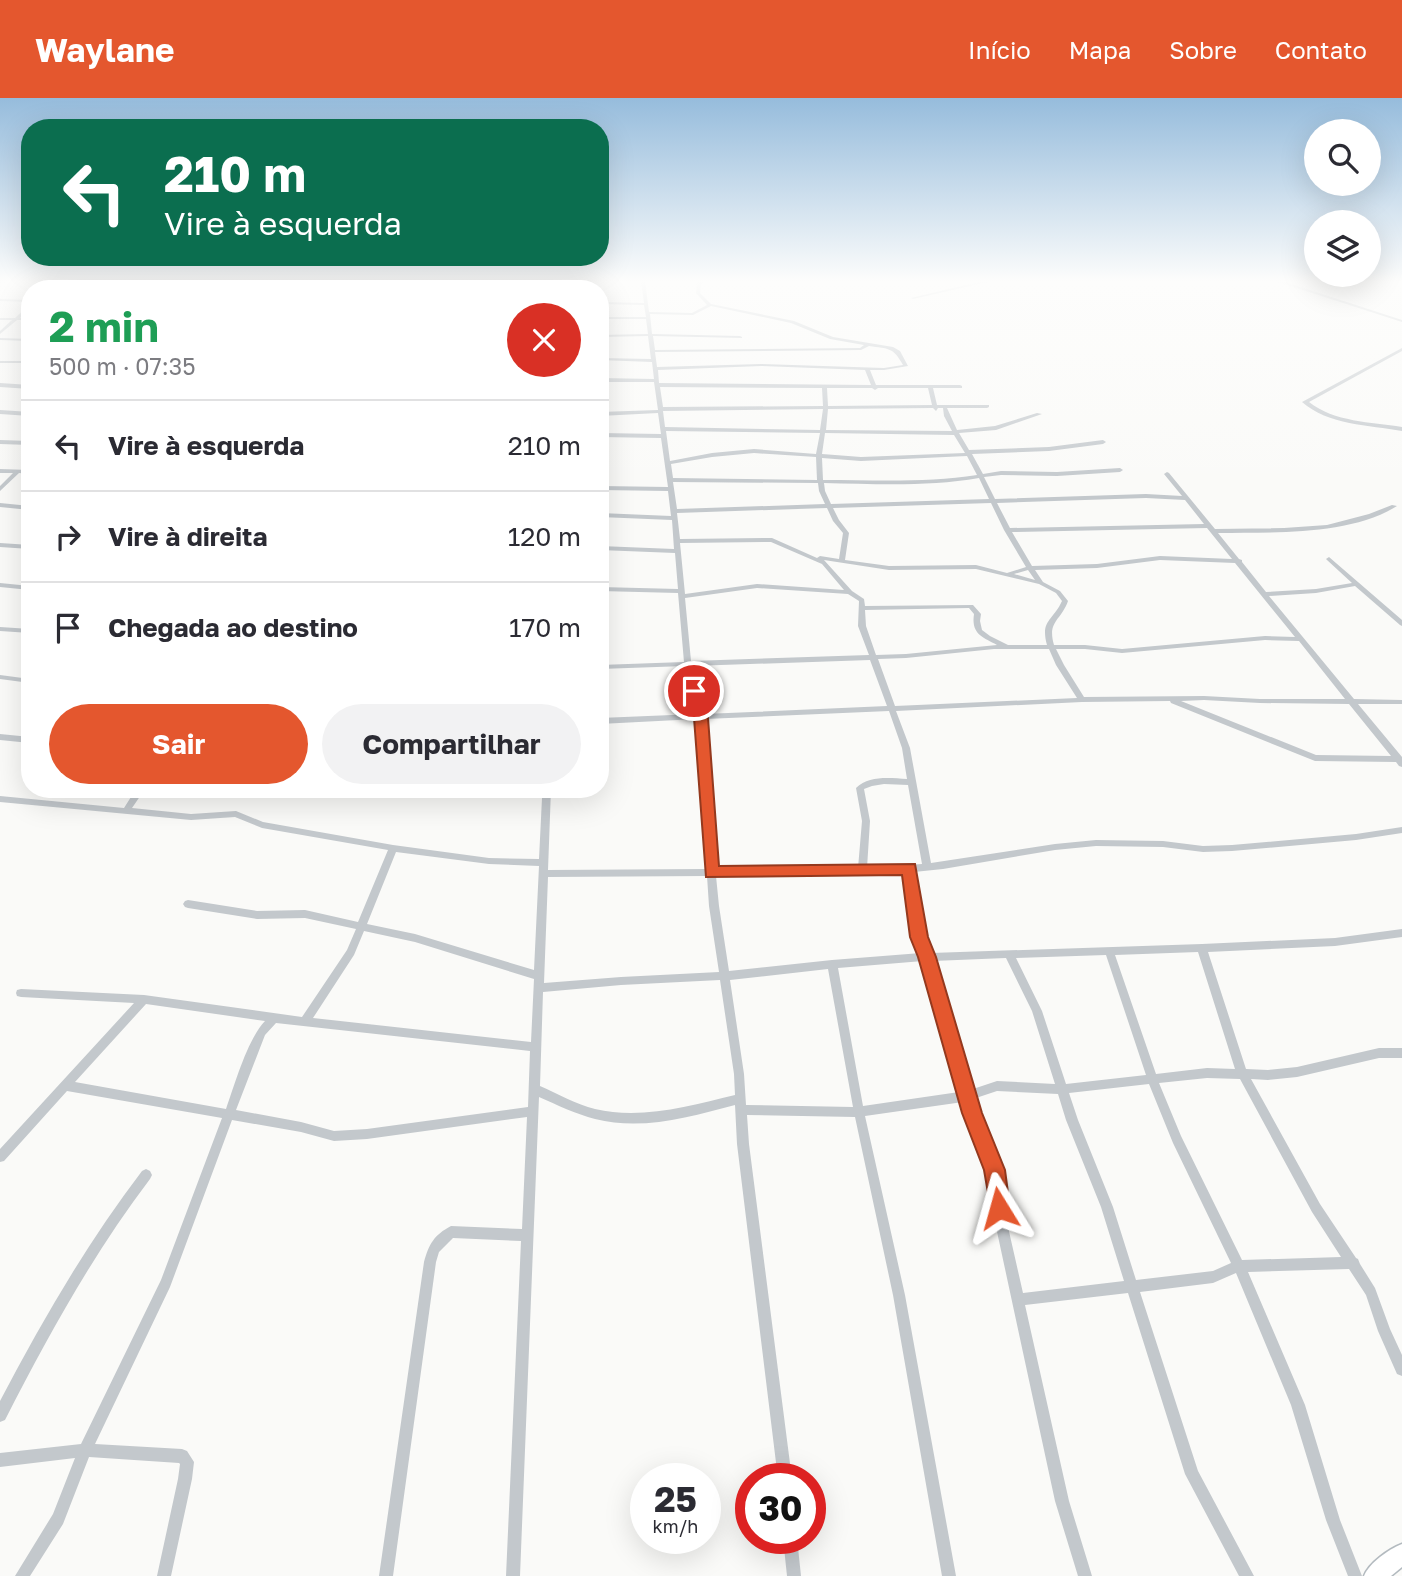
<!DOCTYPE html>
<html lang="pt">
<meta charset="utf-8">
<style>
:root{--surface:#fff;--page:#f2f2f3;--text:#2b2b33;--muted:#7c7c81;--line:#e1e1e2;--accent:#e4572e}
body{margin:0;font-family:"Golos Text",sans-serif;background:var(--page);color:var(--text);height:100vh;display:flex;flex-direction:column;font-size:26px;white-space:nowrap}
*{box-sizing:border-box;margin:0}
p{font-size:23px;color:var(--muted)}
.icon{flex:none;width:38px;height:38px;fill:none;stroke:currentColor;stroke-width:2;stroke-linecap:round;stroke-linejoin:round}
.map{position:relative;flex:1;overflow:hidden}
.details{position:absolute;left:21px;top:182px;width:588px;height:518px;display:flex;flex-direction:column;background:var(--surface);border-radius:28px;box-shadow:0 7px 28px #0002}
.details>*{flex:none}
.guide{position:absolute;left:21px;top:21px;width:588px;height:147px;border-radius:28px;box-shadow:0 7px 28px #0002;background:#0b6e4f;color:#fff;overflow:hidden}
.tools{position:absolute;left:1304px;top:21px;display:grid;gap:14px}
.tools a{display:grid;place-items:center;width:77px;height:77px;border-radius:50%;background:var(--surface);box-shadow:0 7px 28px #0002;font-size:35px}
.speed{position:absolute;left:630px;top:1365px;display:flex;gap:14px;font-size:35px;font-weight:700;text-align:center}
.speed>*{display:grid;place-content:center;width:91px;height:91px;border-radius:50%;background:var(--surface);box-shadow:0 7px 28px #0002;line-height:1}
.speed small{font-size:18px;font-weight:400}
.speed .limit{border:10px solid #d22;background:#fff;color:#111}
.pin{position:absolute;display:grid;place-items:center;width:60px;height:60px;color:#fff;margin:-30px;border:4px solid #fff;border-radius:50%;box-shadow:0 2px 7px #0007}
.me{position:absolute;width:77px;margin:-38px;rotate:352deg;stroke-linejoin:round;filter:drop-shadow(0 0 5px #0008)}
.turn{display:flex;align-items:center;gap:24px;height:147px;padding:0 28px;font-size:32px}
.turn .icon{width:91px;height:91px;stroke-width:2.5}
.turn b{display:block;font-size:49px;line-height:60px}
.round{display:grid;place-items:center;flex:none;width:74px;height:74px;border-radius:37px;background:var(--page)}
.overview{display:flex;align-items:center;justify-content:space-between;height:119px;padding:0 28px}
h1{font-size:42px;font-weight:700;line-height:52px;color:#1e9e55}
.primary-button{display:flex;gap:14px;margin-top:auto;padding:14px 28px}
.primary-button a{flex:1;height:80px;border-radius:42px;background:var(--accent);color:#fff;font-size:28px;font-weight:700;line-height:80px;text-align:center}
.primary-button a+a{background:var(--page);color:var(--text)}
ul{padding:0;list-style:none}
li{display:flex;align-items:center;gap:21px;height:91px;padding:0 28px;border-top:2px solid var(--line)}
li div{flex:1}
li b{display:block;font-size:26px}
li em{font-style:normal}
header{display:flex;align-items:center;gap:42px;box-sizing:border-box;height:98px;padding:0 35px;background:var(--accent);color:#fff}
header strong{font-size:33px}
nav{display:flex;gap:38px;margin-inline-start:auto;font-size:24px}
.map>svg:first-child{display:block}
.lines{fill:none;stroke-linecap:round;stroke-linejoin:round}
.secondary-casing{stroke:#b3babf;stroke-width:3}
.street{fill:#c3c8cc;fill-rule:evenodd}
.secondary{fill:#fff;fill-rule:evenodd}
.route{fill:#e4572e;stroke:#94391e;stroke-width:2}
</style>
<header>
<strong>Waylane</strong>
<nav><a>Início</a><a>Mapa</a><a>Sobre</a><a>Contato</a></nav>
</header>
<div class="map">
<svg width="1402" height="1478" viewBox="0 0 1402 1478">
<rect width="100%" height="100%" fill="#fafaf8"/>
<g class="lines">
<defs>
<path id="secondary" d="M1402,1446V1469L1391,1478H1364C1369,1465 1389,1451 1402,1446Z"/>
</defs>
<use href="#secondary" class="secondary-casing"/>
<g class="street">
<polygon points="0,183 18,183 0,185"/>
<polygon points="55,183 60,183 53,191 48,191"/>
<polygon points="92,183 109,183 141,187 233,190 468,183 526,183 289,191 141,189"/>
<polygon points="561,183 565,183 566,191 562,191"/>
<path d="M641,183H645L649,214L692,215L707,207L696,195L697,185L700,183H705L701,186L700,195L711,206L794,223L833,239L893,249L900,253L908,268L884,272H870L876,287H960L962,288V290H933L937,307H989V309L987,310H947L957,332L995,328L1037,315L1042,316L996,332L959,335L969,352L1049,349L1103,342L1106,344L1103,346L1049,353L972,356L983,376L1001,373L1057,374L1120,370L1123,372L1120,374L1057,378L1001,377L984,379L995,401L1146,396L1182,398L1164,376L1167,374L1169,375L1215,431L1284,430L1327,427L1369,416L1392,407L1397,408C1349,438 1273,434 1218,435L1239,461L1242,462V464L1266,494L1316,491L1352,485L1327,462L1326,461L1329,459L1402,522V528L1400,527L1355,488L1316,495L1269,498L1354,601L1402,602V606H1358L1402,659V669L1399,668L1396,664L1315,663L1171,605L1170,603L1082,604L896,613L910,650L931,765L1055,746L1096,742L1163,743L1203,748L1232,747L1356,736L1402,729V735L1356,742L1232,753L1203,754L1163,749L1096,748L1055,752L943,771L914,774L920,820L931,855L1202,846L1335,840L1402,831V839L1335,848L1208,854L1246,971L1268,972L1297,969L1379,950H1402V960H1379L1297,979L1268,982L1251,981L1320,1106L1356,1160L1358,1161L1360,1166L1375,1190L1390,1231L1402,1257V1278L1397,1276L1378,1233L1366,1197L1349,1171L1248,1174L1305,1307L1340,1422L1362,1478H1348L1326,1422L1291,1307L1236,1175L1213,1185L1140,1194L1198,1373L1254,1478H1239L1185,1376L1128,1195L1025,1207L1069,1403L1092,1478H1078L1055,1403L996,1129L988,1072L963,1004L865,1018L905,1197L956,1478H942L893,1197L855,1019L747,1017L749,1046L792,1381H778L737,1046L735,1007C690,1019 642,1033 595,1021C576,1016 557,1007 539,999L520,1478H506L521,1143L453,1140L439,1154L436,1164L393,1478H379L424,1164C429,1146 434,1137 451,1128L522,1131L527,1019L367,1041L334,1043L301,1034L232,1022L170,1189L95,1346L182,1351L187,1353L194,1364L192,1381L171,1478H157L178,1381L180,1366L179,1365L89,1359L63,1426L30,1478H15L53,1416L75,1360L0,1369V1355L81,1346L161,1182L222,1020L67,993L4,1063L0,1064V1051L134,905L21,899L17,898L16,895L17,892L21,891L144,897L302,919L347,852L356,831L305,820L257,821L188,810L185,809L183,806L185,803L188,802L257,813L305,812L358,824L388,752L262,730L235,719L191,722L0,704V698L124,710L136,691H145L132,710L191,716L236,713L263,724L393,747L489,760L539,761L542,700L484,694L480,691H518L543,694V691H551L548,772L707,771L697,621L600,626V620L696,616L685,568L600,571V567L684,564L678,495L600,493V489L678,491L675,455L600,452V448L674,451L672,422L600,419V415L671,418L668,393L600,392V388L668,389L661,340L600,339V335L661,336L658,315L600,318V314L658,312L654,284H600V280L654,281L652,264L600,262V260L651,261L648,238L600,239V237L648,236L646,221H600V219H646L644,207L600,206V204L644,205ZM711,208L791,225L830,241L864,247L860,250L655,252L653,238L742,240V239L740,238L652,236L650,216L693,217ZM869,248C889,251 893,249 903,267L884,270L761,266L657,269L655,254L861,252ZM761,268L865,272L871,287L659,285L658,272ZM660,289L822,290L823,308L663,309ZM827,290H872L875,292L878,290H928L932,307L828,308ZM933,310L936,313L938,310H943L944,318L952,333L826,332L828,311ZM823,311L820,332L665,329L663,313ZM666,333L820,335L816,356L754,351L712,355L670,363ZM825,335L954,337L965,355L861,359L822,356ZM754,355L816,359L817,382L673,380L671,366L712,359ZM967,358L977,377C927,385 874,382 823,382L822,360L861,363ZM979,380L989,401L831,406L825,393L824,385C875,386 928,389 979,380ZM673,384L818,385L819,393L825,406L677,411ZM1146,400L1185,402L1204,426L1010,430L997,405ZM991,405L1004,432L1026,469L1007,475L976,467L889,468L845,462L849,435L839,422L833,410ZM827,410L833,423L843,435L839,461L820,458L817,460L772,440L680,441L677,415ZM1207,430L1232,461L1160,458L1097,466L1032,468L1012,434ZM771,444L822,466L844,492L757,486L685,496L680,445ZM824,462L889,472L976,471L1039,486L1056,495L1062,503C1053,523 1040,522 1047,547H1008L990,538L982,532L980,523L981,516L973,507L865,508L864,501L852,493ZM1160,462L1235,465L1295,539L1265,538L1122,551L1085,547H1054C1047,523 1061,523 1068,503L1060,493L1043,484L1035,472L1097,470ZM1028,472L1035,482L1014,476ZM757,490L848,496L859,503L858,528L869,557L691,563L685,500ZM969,510L974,516C971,536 982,539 997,547L906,556L876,557L866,528L865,512ZM1265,542L1299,543L1345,601H1260L1204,598L1084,599L1064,567L1056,551H1085L1122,555ZM994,551H1049L1056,567L1077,600L895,608L878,561L906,560ZM870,562L887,608L704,616L692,568ZM1204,602L1260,605L1349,606L1391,658L1316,657L1181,603ZM889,613L902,650L907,681C890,680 869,677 856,690L862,723L858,770L716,771L705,621ZM884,686L908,687L922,766L867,770L870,723L864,691L872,688ZM396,754L489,766L539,768L534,872L415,836L367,826ZM905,774L910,820L921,855L832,862L729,873L719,808L716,778L873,776ZM707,778L709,808L719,874L621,879L544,885L548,779ZM364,833L415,844L534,881L531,944L313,920L354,857ZM1198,854L1235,971L1207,970L1156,976L1115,857ZM1106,857L1146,977L1066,986L1042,913L1016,860ZM1006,860L1032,913L1055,986L997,983L970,992L933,863ZM923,863L959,994L863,1008L838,870ZM828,871L853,1009L746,1007L744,976L730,882ZM720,882L734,976L735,997C690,1008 641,1022 595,1011C576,1006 558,996 540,988L543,894L621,887ZM146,906L265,923C247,942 235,986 226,1011L75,984ZM276,925L530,953L528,1009L367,1031L334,1033L301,1024L236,1012L265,937ZM1207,980L1240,981L1312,1114L1341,1159L1242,1162L1181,1038L1159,985ZM1149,986L1173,1045L1231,1165L1213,1173L1136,1182L1113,1109L1078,1022L1069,995ZM997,993L1058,996L1066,1022L1101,1109L1124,1183L1023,1195L1008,1129L1000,1072L973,1001Z"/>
<polygon points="983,183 992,183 913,201 911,200"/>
<polygon points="1275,183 1282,183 1402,222 1402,224"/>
<polygon points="0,201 30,202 30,204 0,203"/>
<polygon points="28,208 30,208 30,212 20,220 30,220 30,222 17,222 0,236 0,233 12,222 0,222 0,220 15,220"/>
<polygon points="0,240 30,241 30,243 0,242"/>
<path d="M1402,250V253L1309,304C1334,324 1371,324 1402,329V333C1369,327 1328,327 1302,304Z"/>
<rect x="0" y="263" width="30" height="2"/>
<polygon points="0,285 30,287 30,291 0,289"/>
<polygon points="0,312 30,314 30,318 0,316"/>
<polygon points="0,342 30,343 30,347 0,346"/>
<polygon points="0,371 30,372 30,376 19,375 0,393 0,388 13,375 0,375"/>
<polygon points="0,405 30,408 30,412 0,409"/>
<polygon points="0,445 30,447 30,451 0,449"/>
<polygon points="0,485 30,488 30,492 0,489"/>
<polygon points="0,529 30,531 30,535 0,533"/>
<polygon points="0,577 30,581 30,585 0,581"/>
<polygon points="0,636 30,639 30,645 0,642"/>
<path d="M146,1071L150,1073L152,1077L150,1081C93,1156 48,1238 5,1322L0,1324V1303C42,1223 87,1145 142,1073Z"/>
<polygon points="783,1440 797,1440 801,1478 787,1478"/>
</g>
<use href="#secondary" class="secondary"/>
</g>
<linearGradient id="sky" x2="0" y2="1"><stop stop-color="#96bcdc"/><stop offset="0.47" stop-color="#fdfdfc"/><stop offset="1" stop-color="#fdfdfc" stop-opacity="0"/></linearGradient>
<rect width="1402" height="390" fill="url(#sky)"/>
<polygon class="route" points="694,589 701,593 708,620 719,768 915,766 928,839 936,859 982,1015 1005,1072 1010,1110 1007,1118 999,1121 992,1118 984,1072 962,1015 918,859 910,839 902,777 706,779 694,620 688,593"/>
</svg>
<div class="tools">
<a><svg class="icon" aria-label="search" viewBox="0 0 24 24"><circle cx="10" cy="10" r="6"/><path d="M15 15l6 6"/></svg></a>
<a><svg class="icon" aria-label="layers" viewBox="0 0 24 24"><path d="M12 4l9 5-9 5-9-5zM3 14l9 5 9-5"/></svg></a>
</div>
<div class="speed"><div>25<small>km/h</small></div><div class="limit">30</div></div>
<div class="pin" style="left:694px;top:593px;background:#d93025"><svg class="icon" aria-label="arrive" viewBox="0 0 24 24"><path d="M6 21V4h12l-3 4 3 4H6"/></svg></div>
<svg class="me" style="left:999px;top:1110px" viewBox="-20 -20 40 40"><path d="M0-17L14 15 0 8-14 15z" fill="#e4572e" stroke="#fff" stroke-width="4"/></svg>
<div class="guide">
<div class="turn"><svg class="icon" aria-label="left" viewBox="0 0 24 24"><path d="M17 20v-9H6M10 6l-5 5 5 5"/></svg><div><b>210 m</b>Vire à esquerda</div></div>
</div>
<section class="details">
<div class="overview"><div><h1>2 min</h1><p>500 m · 07:35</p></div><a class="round" style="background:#d93025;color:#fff"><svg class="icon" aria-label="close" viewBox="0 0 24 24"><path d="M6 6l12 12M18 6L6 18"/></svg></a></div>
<ul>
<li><svg class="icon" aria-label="left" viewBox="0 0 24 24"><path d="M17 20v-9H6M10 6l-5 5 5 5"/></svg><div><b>Vire à esquerda</b></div><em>210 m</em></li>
<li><svg class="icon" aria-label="right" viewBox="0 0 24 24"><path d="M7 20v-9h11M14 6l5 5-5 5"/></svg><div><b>Vire à direita</b></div><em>120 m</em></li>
<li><svg class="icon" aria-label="arrive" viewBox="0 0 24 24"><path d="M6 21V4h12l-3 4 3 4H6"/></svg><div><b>Chegada ao destino</b></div><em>170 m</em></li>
</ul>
<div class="primary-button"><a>Sair</a><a>Compartilhar</a></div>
</section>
</div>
